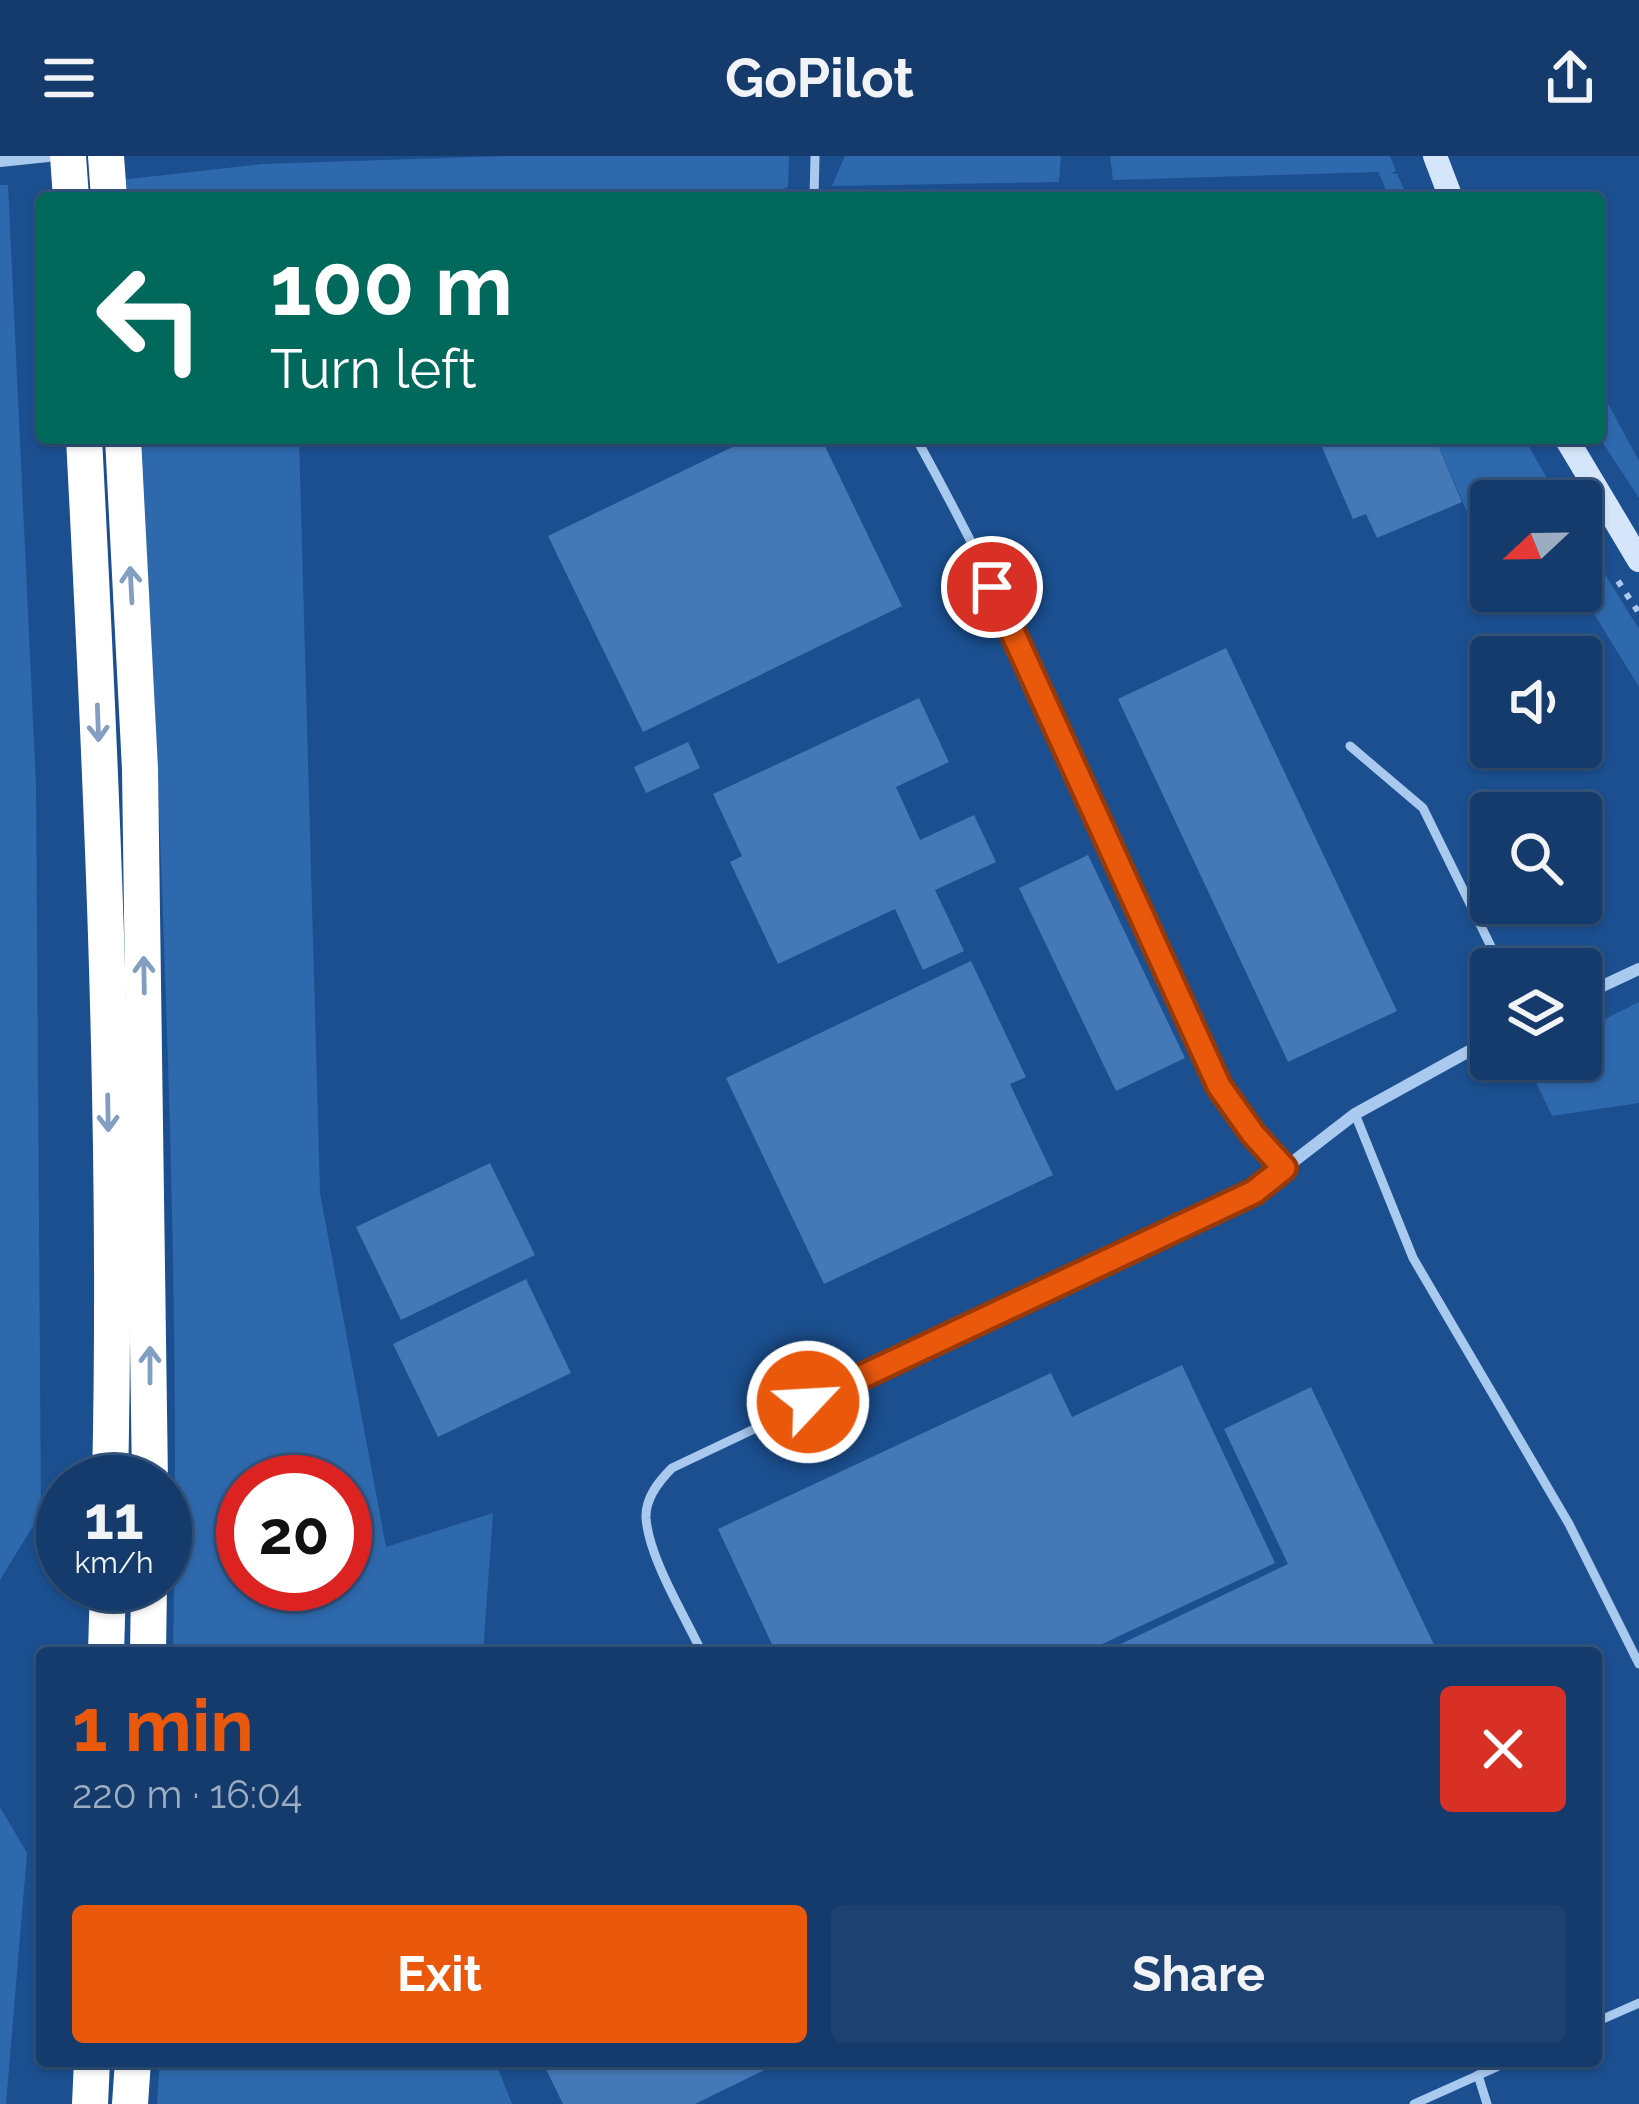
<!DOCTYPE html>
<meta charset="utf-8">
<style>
:root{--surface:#143b6b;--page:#1d4271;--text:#f1f3f6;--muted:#9dadc1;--line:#33557e;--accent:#ea580c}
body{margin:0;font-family:Raleway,sans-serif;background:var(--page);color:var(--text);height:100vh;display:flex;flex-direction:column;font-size:45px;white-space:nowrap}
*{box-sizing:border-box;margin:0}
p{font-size:39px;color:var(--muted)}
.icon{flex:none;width:66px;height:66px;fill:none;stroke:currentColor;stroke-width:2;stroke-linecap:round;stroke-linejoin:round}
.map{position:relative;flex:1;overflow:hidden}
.details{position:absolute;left:36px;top:1491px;width:1566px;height:420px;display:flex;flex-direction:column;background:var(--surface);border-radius:12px;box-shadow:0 3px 9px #0004,0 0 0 3px var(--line)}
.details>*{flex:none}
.guide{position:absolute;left:36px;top:36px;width:1569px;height:252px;border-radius:12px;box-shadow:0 3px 9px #0004,0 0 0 3px var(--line);background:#00695c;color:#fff;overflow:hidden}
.needle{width:78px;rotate:248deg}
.controls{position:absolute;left:1470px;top:324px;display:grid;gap:24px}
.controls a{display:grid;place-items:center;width:132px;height:132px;border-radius:12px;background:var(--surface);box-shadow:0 3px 9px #0004,0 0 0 3px var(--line);font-size:60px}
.speed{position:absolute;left:36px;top:1299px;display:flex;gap:24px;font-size:60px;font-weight:700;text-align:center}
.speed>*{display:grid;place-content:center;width:156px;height:156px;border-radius:50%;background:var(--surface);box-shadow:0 3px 9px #0004,0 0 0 3px var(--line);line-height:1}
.speed small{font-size:30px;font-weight:400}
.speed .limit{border:18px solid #d22;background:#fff;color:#111}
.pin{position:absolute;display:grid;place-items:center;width:102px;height:102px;color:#fff;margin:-51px;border:6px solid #fff;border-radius:50%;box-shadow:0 3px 12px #0007}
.me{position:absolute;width:132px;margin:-66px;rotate:65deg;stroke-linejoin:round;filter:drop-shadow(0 0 9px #0008)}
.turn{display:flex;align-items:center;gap:42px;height:252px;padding:0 36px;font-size:54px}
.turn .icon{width:156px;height:156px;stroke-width:2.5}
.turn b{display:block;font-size:84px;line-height:102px}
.round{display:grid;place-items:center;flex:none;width:126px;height:126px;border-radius:12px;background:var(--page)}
.summary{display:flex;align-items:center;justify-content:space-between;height:204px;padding:0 36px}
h1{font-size:72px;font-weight:700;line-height:90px;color:var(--accent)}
.button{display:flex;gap:24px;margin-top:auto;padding:24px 36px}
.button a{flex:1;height:138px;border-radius:12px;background:var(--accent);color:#fff;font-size:48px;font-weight:700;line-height:138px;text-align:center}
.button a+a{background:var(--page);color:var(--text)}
header{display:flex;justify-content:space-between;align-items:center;height:156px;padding:0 36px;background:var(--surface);font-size:54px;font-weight:700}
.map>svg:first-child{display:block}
.green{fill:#2e69ad;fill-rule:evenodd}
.building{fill:#4478b7}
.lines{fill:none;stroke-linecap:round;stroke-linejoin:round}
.path{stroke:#a9c9ee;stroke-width:6;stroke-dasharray:6 9;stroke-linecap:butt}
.lane{stroke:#a9c9ee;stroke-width:9}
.street{stroke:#a9c9ee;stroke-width:12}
.secondary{stroke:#d6e6fa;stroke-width:24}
.highway{stroke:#fff;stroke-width:36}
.oneway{stroke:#829ec1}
.route-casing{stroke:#983908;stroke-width:30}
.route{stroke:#ea580c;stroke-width:21}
</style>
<header><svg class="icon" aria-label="menu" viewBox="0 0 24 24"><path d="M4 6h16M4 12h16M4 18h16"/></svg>GoPilot<svg class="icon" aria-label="share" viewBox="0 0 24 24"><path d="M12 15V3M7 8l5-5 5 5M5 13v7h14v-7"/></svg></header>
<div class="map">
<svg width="1639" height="1948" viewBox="0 0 1639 1948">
<rect width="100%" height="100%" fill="#1b4f8f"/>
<g class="green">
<polygon points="507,0 789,0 788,31 754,42 563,42 542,38 489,42 121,42 120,24 262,8"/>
<polygon points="845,0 1061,0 1059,26 832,30"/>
<polygon points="1110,0 1390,0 1396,15 1391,17 1397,18 1408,42 1390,42 1378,16 1113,24"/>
<polygon points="0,29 8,29 36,628 41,1357 0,1424"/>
<polygon points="1599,231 1639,305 1639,342 1599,281"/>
<path d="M139,282H299L320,1037L386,1391L493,1357L483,1497H173C178,1270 173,1044 165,817C159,638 152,460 139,282ZM243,1326H345V1428H243Z"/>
<polygon points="1435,282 1524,282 1560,345 1524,345 1520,339 1491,345 1491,351 1469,360"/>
<polygon points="1581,380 1639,473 1639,531 1580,435"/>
<polygon points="1639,846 1639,947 1552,960 1525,903 1581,903 1581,875"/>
<polygon points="0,1651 27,1697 6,1948 0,1948"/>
<polygon points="160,1905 495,1905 512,1948 157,1948"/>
</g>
<g class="building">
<polygon points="751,282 821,282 902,450 643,576 548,380"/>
<polygon points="1318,282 1435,282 1462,346 1377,382 1366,358 1353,363"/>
<polygon points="1226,492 1397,855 1288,906 1118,543"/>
<polygon points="919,542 949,606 896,631 920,684 974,659 996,706 935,734 964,795 923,814 895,753 778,808 730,706 742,700 713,638"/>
<polygon points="688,586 700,612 646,637 634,611"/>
<polygon points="1088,699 1185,902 1116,935 1019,732"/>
<polygon points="971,805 1026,921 1010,928 1053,1019 824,1128 726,922"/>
<polygon points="490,1007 535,1099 401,1164 356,1071"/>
<polygon points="526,1123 571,1217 438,1281 393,1188"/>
<polygon points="1182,1209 1275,1407 1083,1497 776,1497 718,1373 1051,1217 1072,1261"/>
<polygon points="1311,1231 1438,1497 1102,1497 1288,1408 1224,1273"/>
<polygon points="542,1905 783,1905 695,1948 563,1948"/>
</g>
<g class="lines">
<polyline class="path" points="1618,425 1639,457"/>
<g class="lane">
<polyline points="814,42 815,0"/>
<path d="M916,282C1031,490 1123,712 1219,930L1253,978L1284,1012"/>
<polyline points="1350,590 1423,652 1502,813"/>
<polyline points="1355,958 1413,1102 1569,1368 1639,1508"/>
<path d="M702,1497C685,1460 649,1403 646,1362C645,1342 659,1325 672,1312L1254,1036"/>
<polyline points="1596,1866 1639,1847"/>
<polyline points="1478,1919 1487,1948"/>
<polyline points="1414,1948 1510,1905"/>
</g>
<g class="street">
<polyline points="0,5 48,0"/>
<polyline points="1581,840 1639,813"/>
<polyline points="1254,1036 1355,958 1491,883"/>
</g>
<g class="secondary">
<polyline points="1435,0 1451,42"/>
<polyline points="1566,282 1639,404"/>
</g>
<g class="highway">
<polyline points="68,0 71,42"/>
<polyline points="106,0 109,42"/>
<path d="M84,282C102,629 118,978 110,1326"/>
<polyline points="123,282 140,613 150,1326"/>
<polyline points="106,1497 108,1428"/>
<polyline points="148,1497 149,1428"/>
<polyline points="90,1948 92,1905"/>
<polyline points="130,1948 133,1905"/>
</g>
</g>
<defs><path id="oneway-shaft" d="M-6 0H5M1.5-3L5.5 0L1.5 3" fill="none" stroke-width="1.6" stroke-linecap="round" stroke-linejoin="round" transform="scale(3)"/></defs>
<g class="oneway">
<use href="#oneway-shaft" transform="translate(131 429) rotate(-93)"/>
<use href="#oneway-shaft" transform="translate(98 567) rotate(88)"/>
<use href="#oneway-shaft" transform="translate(144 819) rotate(-91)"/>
<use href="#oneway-shaft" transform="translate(108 957) rotate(89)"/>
<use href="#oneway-shaft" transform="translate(150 1209) rotate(-90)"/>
</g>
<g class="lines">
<defs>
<polyline id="route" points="808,1246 1254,1036 1284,1012 1253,978 1219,930 992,431"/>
</defs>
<use href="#route" class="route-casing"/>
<use href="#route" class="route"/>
</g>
</svg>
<div class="controls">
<a><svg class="needle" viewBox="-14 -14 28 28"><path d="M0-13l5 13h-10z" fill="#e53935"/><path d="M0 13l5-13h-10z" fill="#9dadc1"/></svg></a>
<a><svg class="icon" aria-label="sound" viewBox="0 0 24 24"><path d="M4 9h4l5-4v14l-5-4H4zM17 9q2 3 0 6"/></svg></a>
<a><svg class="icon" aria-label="search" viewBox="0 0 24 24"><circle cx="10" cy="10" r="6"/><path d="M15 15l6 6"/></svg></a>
<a><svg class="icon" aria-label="layers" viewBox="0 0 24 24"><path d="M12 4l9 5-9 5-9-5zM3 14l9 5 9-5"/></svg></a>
</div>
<div class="speed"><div>11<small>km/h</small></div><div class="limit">20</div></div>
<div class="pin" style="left:992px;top:431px;background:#d93025"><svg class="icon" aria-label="arrive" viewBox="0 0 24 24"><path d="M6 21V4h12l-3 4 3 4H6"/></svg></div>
<svg class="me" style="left:808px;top:1246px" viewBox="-20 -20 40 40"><circle r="17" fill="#ea580c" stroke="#fff" stroke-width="3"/><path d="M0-11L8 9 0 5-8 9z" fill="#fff"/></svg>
<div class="guide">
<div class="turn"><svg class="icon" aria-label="left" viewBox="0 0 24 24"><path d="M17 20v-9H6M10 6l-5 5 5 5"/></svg><div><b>100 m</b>Turn left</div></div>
</div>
<section class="details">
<div class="summary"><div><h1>1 min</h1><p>220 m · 16:04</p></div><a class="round" style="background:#d93025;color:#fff"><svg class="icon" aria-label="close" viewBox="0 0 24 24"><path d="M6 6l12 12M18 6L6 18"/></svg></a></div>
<div class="button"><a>Exit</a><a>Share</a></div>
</section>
</div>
